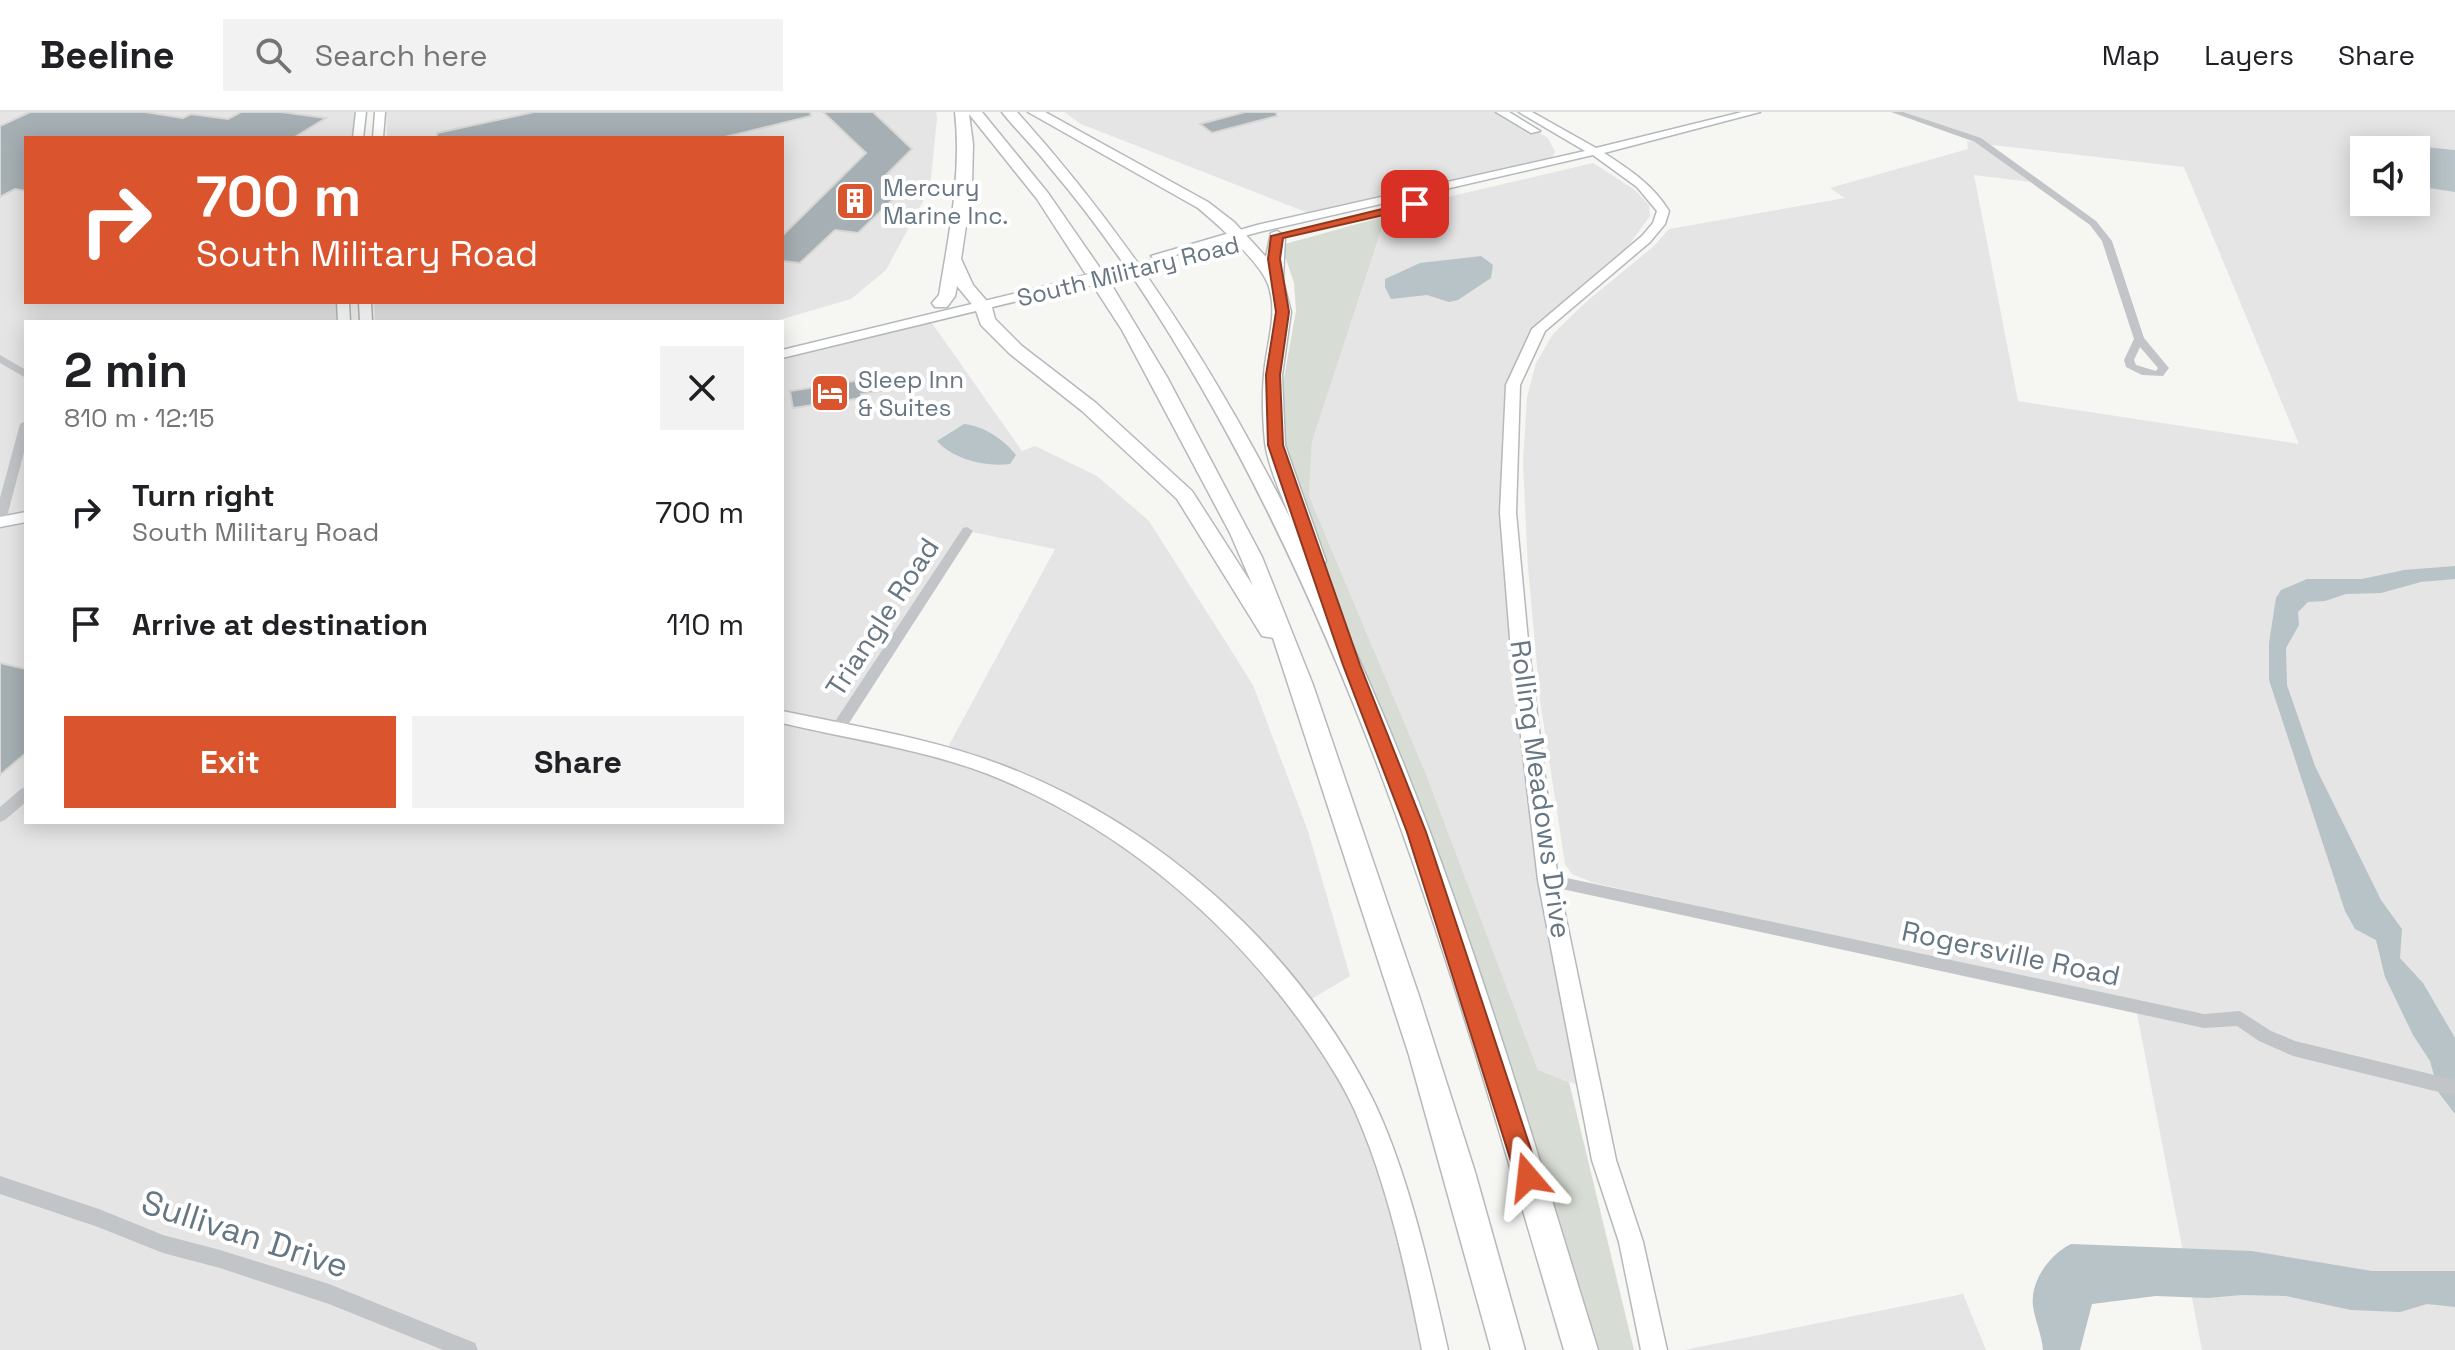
<!DOCTYPE html>
<meta charset="utf-8">
<style>
:root{--surface:#fff;--page:#f2f2f2;--text:#202124;--muted:#757577;--line:#e0e0e0;--accent:#da552e}
body{margin:0;font-family:"Space Grotesk",sans-serif;background:var(--page);color:var(--text);height:100vh;display:flex;flex-direction:column;font-size:30px;white-space:nowrap}
*{box-sizing:border-box;margin:0}
p{font-size:26px;color:var(--muted)}
.icon{flex:none;width:44px;height:44px;fill:none;stroke:currentColor;stroke-width:2;stroke-linecap:round;stroke-linejoin:round}
.map{position:relative;flex:1;overflow:hidden}
.panel{position:absolute;left:24px;top:208px;width:760px;height:504px;display:flex;flex-direction:column;background:var(--surface);border-radius:0px;box-shadow:0 4px 20px #0003}
.panel>*{flex:none}
.hud{position:absolute;left:24px;top:24px;width:760px;height:168px;border-radius:0px;box-shadow:0 4px 20px #0003;background:#da552e;color:#fff;overflow:hidden}
.fabs{position:absolute;left:2350px;top:24px;display:grid;gap:16px}
.fabs a{display:grid;place-items:center;width:80px;height:80px;border-radius:0px;background:var(--surface);box-shadow:0 4px 20px #0003;font-size:40px}
.pin{position:absolute;display:grid;place-items:center;width:68px;height:68px;color:#fff;margin:-34px;border-radius:16px;box-shadow:0 4px 12px #0006}
.me{position:absolute;width:88px;margin:-44px;rotate:343deg;stroke-linejoin:round;filter:drop-shadow(0 0 6px #0008)}
.turn{display:flex;align-items:center;gap:28px;height:168px;padding:0 40px;font-size:36px}
.turn .icon{width:104px;height:104px;stroke-width:2.5}
.turn b{display:block;font-size:56px;line-height:68px}
.round{display:grid;place-items:center;flex:none;width:84px;height:84px;border-radius:0px;background:var(--page)}
.overview{display:flex;align-items:center;justify-content:space-between;height:136px;padding:0 40px}
h1{font-size:48px;font-weight:700;line-height:60px}
.cta{display:flex;gap:16px;margin-top:auto;padding:16px 40px}
.cta a{flex:1;height:92px;border-radius:0px;background:var(--accent);color:#fff;font-size:32px;font-weight:700;line-height:92px;text-align:center}
.cta a+a{background:var(--page);color:var(--text)}
ul{padding:0;list-style:none}
li{display:flex;align-items:center;gap:24px;height:112px;padding:0 40px}
li div{flex:1}
li b{display:block;font-size:30px}
li em{font-style:normal}
header{display:flex;align-items:center;gap:48px;box-sizing:border-box;height:112px;padding:0 40px;background:var(--surface);border-bottom:2px solid var(--line)}
header strong{font-size:38px}
nav{display:flex;gap:44px;margin-inline-start:auto;font-size:28px}
.search{width:560px;height:72px;background:var(--page);display:flex;align-items:center;gap:20px;box-sizing:border-box;padding:0 28px;border-radius:0px;color:var(--muted);font-size:30px}
.map>svg:first-child{display:block}
.built{fill:#e4e5e4;fill-rule:evenodd}
.green{fill:#d7ddd4}
.water{fill:#b8c3c7}
.building{fill:#a6afb3;stroke:#d7d7d5;stroke-width:2}
.lines{fill:none;stroke-linecap:round;stroke-linejoin:round}
.secondary-casing{stroke:#b4b9bc;stroke-width:3}
.motorway-casing{stroke:#b6b9bc;stroke-width:3}
.minor{fill:#c1c5c8;fill-rule:evenodd}
.secondary{fill:#fff;fill-rule:evenodd}
.motorway{fill:#fff;fill-rule:evenodd}
.secondary-bridge-casing{stroke:#b4b9bc;stroke-width:14;stroke-linecap:butt}
.secondary-bridge{stroke:#fff;stroke-width:12}
.route{fill:#da552e;stroke:#8e371e;stroke-width:2}
.labels{text-anchor:middle;dominant-baseline:central;stroke-width:8;stroke-linejoin:round;paint-order:stroke}
.far-poi-label{font-size:24px;fill:#667682;stroke:#fff;text-anchor:start}
.far-street-label{font-size:24px;fill:#667682;stroke:#fff}
.street-label{font-size:28px;fill:#667682;stroke:#fff}
.near-street-label{font-size:34px;fill:#667682;stroke:#fff}
</style>
<header>
<strong>Beeline</strong>
<div class="search"><svg class="icon" aria-label="search" viewBox="0 0 24 24"><circle cx="10" cy="10" r="6"/><path d="M15 15l6 6"/></svg>Search here</div>
<nav><a>Map</a><a>Layers</a><a>Share</a></nav>
</header>
<div class="map">
<svg width="2455" height="1238" viewBox="0 0 2455 1238">
<rect width="100%" height="100%" fill="#f6f6f3"/>
<g class="built">
<path d="M0,0H355L352,26H26V190H336V210H26V710H782V242L929,207L1022,339L1035,334L1097,364L1149,409L1253,573L1308,719L1350,864L1303,892L1361,985L1435,1238H0ZM967,419L1055,437L948,635L838,618Z"/>
<polygon points="386,0 936,0 937,6 930,76 886,158 851,187 772,210 375,210 374,190 782,190 782,26 387,26"/>
<polygon points="1064,0 1501,0 1548,26 1555,40 1551,47 1316,104 1081,12"/>
<path d="M1895,0H2455V1238H2202L2135,891L1594,771L1572,762L1565,752L1540,588L1528,455L1523,351L1527,285L1536,251L1553,222L1586,190L1654,134L1669,117L1845,86L1830,76L1968,37L1967,29L1976,30L2031,70L1974,63L2018,289L2299,332L2184,55L1984,32ZM2364,38H2416V90H2364Z"/>
<polygon points="1593,51 1635,78 1649,93 1650,104 1618,148 1539,217 1526,246 1510,314 1520,539 1591,978 1538,958 1426,662 1309,384 1312,330 1388,99"/>
<polygon points="1963,1182 1986,1238 1684,1238"/>
</g>
<polygon class="green" points="1386,104 1312,330 1309,384 1426,662 1538,958 1569,970 1634,1238 1588,1238 1451,778 1338,494 1286,336 1282,277 1296,199 1294,171 1283,138 1285,132"/>
<g class="water">
<polygon points="2383,31 2455,38 2455,80 2416,74 2416,38 2379,38"/>
<polygon points="1481,144 1493,153 1491,166 1458,188 1449,190 1427,183 1391,187 1385,175 1385,167 1420,151"/>
<path d="M964,312C984,314 1003,327 1016,343L1010,352C986,355 954,348 937,329Z"/>
<polygon points="2455,454 2455,467 2421,470 2381,481 2346,482 2325,489 2308,490 2298,500 2299,513 2286,536 2287,573 2315,654 2381,788 2402,817 2400,846 2423,871 2455,926 2455,1002 2439,981 2430,949 2413,923 2385,865 2376,828 2355,817 2345,799 2269,568 2269,531 2276,486 2281,478 2307,467 2362,467 2404,458"/>
<path d="M2071,1132L2252,1139L2372,1159H2455V1195L2427,1192L2400,1200L2351,1198L2286,1184L2242,1183L2208,1186L2156,1184L2092,1192L2080,1238H2043C2042,1223 2035,1209 2033,1194C2030,1169 2050,1142 2071,1132Z"/>
</g>
<g class="building">
<polygon points="30,0 145,0 183,6 191,2 228,7 241,0 281,0 326,6 293,26 26,26 26,79 15,77 0,85 0,14"/>
<polygon points="534,0 810,0 811,4 721,26 437,26 437,21"/>
<polygon points="823,0 873,0 912,37 883,66 911,70 858,121 835,118 800,151 782,149 782,124 866,41"/>
<polygon points="1245,0 1276,0 1277,4 1212,21 1200,12"/>
<polygon points="905,264 908,275 861,282 862,286 793,296 790,279 873,266"/>
<polygon points="0,551 26,557 26,641 0,663"/>
</g>
<g class="lines">
<defs>
<g id="secondary">
<polygon points="356,0 366,0 363,26 353,26"/>
<polygon points="375,0 385,0 383,26 373,26"/>
<polygon points="1496,0 1509,0 1540,19 1531,21"/>
<path d="M1519,0H1532L1596,36L1742,0H1760L1604,41C1629,57 1653,73 1669,99L1665,112L1650,130L1545,219L1520,273L1516,401L1529,539L1558,768L1616,1048L1643,1130L1667,1238H1641L1619,1130L1592,1048L1538,768L1511,539L1500,401L1506,273L1532,217L1642,124L1653,111L1657,99L1637,75L1593,43L1259,120L1157,148L1151,144L1257,113L1585,39Z"/>
<polygon points="1067,169 1073,173 1071,176 782,246 782,238"/>
<polygon points="337,190 349,190 350,210 338,210"/>
<polygon points="359,190 371,190 372,210 360,210"/>
<polygon points="26,400 26,410 0,415 0,405"/>
<path d="M782,599C854,614 930,626 999,652C1155,710 1296,835 1371,984C1407,1056 1430,1158 1448,1238H1422C1406,1158 1388,1074 1355,999C1342,970 1323,942 1305,916C1225,804 1116,713 988,662C922,637 850,627 782,611Z"/>
</g>
<g id="motorway">
<path d="M955,0H982L1048,81L1111,172L1167,265L1262,445L1313,573L1419,884L1475,1060L1525,1238H1491L1409,943L1273,526L1262,524L1177,387L1082,299L1010,242L981,213L975,196L957,174L955,184L947,195H935L932,191L939,183C949,122 962,62 955,0ZM969,2L1037,87L1122,218L1230,421L1253,474L1192,379L1096,291L1022,234L995,207L992,195L973,173L961,147L972,74L973,32Z"/>
<path d="M1002,0H1017C1128,123 1216,259 1290,406C1282,383 1268,355 1265,330C1263,309 1262,284 1264,263C1266,232 1279,202 1268,172C1259,149 1217,112 1198,96L1028,0H1045L1208,90L1234,110L1266,145L1271,121L1277,119L1285,124L1283,169L1291,200L1282,263L1285,333L1326,449L1323,454L1315,456C1441,703 1516,974 1598,1238H1564C1458,879 1360,522 1157,202C1124,150 1087,99 1047,52C1033,34 1016,18 1002,0Z"/>
</g>
</defs>
<use href="#secondary" class="secondary-casing"/>
<use href="#motorway" class="motorway-casing"/>
<g class="minor">
<path d="M1891,0H1903L1981,26L2096,109L2112,129L2144,226L2169,256L2163,264L2142,263L2126,255L2124,248L2134,227L2102,129L2090,113L1975,30ZM2140,235L2158,256L2156,259L2136,253L2134,248Z"/>
<polygon points="0,243 26,258 26,266 0,251"/>
<polygon points="26,309 26,333 6,408 0,412 0,386 20,312"/>
<polygon points="967,415 973,419 842,622 832,622 830,618 832,614 963,416"/>
<polygon points="26,675 26,690 5,708 0,710 0,695 21,677"/>
<polygon points="1548,762 2204,902 2240,899 2271,919 2295,929 2455,968 2455,984 2293,944 2259,929 2237,914 2204,916 1548,774 1543,772 1540,768 1543,764"/>
<polygon points="0,1064 99,1097 163,1123 220,1138 329,1172 475,1231 478,1238 443,1238 329,1192 220,1156 163,1141 98,1115 0,1082"/>
</g>
<use href="#secondary" class="secondary"/>
<use href="#motorway" class="motorway"/>
<defs>
<polyline id="secondary-bridge" points="1067,173 1163,151"/>
</defs>
<use href="#secondary-bridge" class="secondary-bridge-casing"/>
<use href="#secondary-bridge" class="secondary-bridge"/>
</g>
<polygon class="route" points="1415,89 1419,90 1419,95 1283,126 1280,147 1289,200 1280,263 1283,333 1360,553 1426,720 1540,1065 1537,1073 1528,1077 1520,1073 1516,1065 1407,720 1343,553 1268,333 1266,263 1276,200 1268,147 1271,124"/>
<defs>
<symbol id="building-square" viewBox="-11 -11 22 22"><rect x="-9" y="-9" width="18" height="18" rx="4" fill="#da552e" stroke="#fff"/><path d="M-4-6H4V6H1V3H-1V6H-4ZM-2.5-4.3h1.7v1.8h-1.7ZM.8-4.3h1.7v1.8H.8ZM-2.5-1h1.7V.8h-1.7ZM.8-1h1.7V.8H.8Z" fill="#fff"/></symbol>
<symbol id="hotel-square" viewBox="-11 -11 22 22"><rect x="-9" y="-9" width="18" height="18" rx="4" fill="#da552e" stroke="#fff"/><path d="M-6-4.5h1.5V1H6V5H4.5V3h-9V5H-6ZM-4 0a1.8 1.8 0 1 1 3.6 0ZM.5 0V-2.5h3Q6-2.5 6 0Z" fill="#fff"/></symbol>
</defs>
<g fill-rule="evenodd">
<use href="#building-square" x="833" y="67" width="44" height="44"/>
<use href="#hotel-square" x="808" y="259" width="44" height="44"/>
</g>
<g class="labels">
<g class="far-poi-label">
<text x="883" y="75">Mercury<tspan x="883" dy="28">Marine Inc.</tspan></text>
<text x="858" y="267">Sleep Inn<tspan x="858" dy="28">&amp; Suites</tspan></text>
</g>
<g class="far-street-label">
<text transform="translate(1128 159) rotate(-14)">South Military Road</text>
</g>
<g class="street-label">
<text transform="translate(882 505) rotate(-57)">Triangle Road</text>
<text transform="translate(1541 677) rotate(82)">Rolling Meadows Drive</text>
<text transform="translate(2011 841) rotate(12)">Rogersville Road</text>
</g>
<g class="near-street-label">
<text transform="translate(245 1122) rotate(18)">Sullivan Drive</text>
</g>
</g>
</svg>
<div class="fabs">
<a><svg class="icon" aria-label="sound" viewBox="0 0 24 24"><path d="M4 9h4l5-4v14l-5-4H4zM17 9q2 3 0 6"/></svg></a>
</div>
<div class="pin" style="left:1415px;top:92px;background:#d93025"><svg class="icon" aria-label="arrive" viewBox="0 0 24 24"><path d="M6 21V4h12l-3 4 3 4H6"/></svg></div>
<svg class="me" style="left:1528px;top:1065px" viewBox="-20 -20 40 40"><path d="M0-17L14 15 0 8-14 15z" fill="#da552e" stroke="#fff" stroke-width="4"/></svg>
<div class="hud">
<div class="turn"><svg class="icon" aria-label="right" viewBox="0 0 24 24"><path d="M7 20v-9h11M14 6l5 5-5 5"/></svg><div><b>700 m</b>South Military Road</div></div>
</div>
<section class="panel">
<div class="overview"><div><h1>2 min</h1><p>810 m · 12:15</p></div><a class="round"><svg class="icon" aria-label="close" viewBox="0 0 24 24"><path d="M6 6l12 12M18 6L6 18"/></svg></a></div>
<ul>
<li><svg class="icon" aria-label="right" viewBox="0 0 24 24"><path d="M7 20v-9h11M14 6l5 5-5 5"/></svg><div><b>Turn right</b><p>South Military Road</p></div><em>700 m</em></li>
<li><svg class="icon" aria-label="arrive" viewBox="0 0 24 24"><path d="M6 21V4h12l-3 4 3 4H6"/></svg><div><b>Arrive at destination</b></div><em>110 m</em></li>
</ul>
<div class="cta"><a>Exit</a><a>Share</a></div>
</section>
</div>
